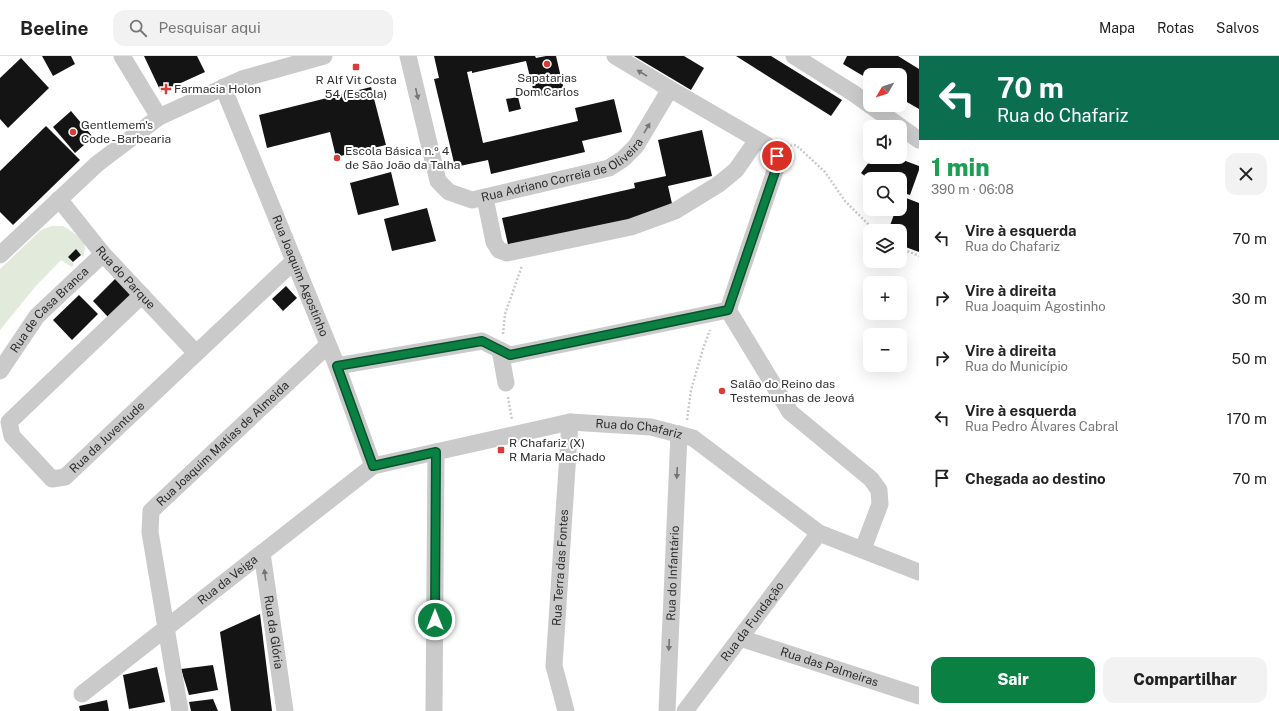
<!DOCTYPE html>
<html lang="pt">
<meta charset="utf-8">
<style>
:root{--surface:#fff;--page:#f2f2f2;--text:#222;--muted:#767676;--line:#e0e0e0;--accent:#0b8043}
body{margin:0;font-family:"Public Sans",sans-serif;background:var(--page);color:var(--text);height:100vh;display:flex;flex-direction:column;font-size:15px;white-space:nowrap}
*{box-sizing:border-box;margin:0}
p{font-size:13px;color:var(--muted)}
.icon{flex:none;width:22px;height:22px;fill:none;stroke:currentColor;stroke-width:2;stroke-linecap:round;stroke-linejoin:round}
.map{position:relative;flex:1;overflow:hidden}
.sheet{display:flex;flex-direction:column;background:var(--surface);width:360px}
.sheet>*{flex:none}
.hud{background:#0b6e4f;color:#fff;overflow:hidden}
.needle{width:26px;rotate:231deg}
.fabs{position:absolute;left:863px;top:12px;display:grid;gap:8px}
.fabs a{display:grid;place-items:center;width:44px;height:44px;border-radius:8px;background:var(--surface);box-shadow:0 4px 16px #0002;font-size:20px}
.pin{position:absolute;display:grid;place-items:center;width:34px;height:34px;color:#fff;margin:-17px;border:2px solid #fff;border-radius:50%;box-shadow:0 1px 4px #0007}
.me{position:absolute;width:44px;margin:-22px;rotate:0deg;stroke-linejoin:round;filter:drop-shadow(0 0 3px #0008)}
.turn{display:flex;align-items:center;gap:14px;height:84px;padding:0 12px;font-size:18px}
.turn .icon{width:52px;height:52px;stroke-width:2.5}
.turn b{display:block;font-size:28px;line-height:34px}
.round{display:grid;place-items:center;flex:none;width:42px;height:42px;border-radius:12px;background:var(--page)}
.head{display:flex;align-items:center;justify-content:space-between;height:68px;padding:0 12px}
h1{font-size:24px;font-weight:800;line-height:30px;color:#1e9e55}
.button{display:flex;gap:8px;margin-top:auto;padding:8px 12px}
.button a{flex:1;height:46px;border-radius:12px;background:var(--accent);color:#fff;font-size:16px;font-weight:800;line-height:46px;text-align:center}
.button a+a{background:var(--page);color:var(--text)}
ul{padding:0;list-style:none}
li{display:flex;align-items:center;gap:12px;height:60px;padding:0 12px}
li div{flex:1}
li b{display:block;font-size:15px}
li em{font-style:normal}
header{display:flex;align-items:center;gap:24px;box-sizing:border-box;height:56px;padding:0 20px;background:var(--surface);border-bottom:1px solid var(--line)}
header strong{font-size:19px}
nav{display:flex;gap:22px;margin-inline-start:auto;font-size:14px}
.search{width:280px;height:36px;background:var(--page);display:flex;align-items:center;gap:10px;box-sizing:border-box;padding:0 14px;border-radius:12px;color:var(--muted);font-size:15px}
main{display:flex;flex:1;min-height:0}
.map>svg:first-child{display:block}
.green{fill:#e2eadb}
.building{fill:#141414}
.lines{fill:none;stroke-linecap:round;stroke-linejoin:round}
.path{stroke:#cacaca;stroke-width:2.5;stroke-dasharray:2 2;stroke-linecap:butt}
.minor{stroke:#cacaca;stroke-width:17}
.oneway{fill:#747474}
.route-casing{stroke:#07532c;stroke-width:10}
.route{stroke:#0b8043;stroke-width:7}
.poi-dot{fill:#d93d3a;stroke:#fff;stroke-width:1.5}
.labels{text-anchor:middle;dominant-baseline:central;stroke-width:4;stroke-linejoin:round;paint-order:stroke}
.poi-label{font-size:12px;fill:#2d2d2d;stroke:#fff;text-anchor:start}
.street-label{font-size:12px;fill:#2d2d2d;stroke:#fff}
</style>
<header>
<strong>Beeline</strong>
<div class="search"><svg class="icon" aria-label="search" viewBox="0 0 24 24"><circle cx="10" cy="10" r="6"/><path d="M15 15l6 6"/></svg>Pesquisar aqui</div>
<nav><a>Mapa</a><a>Rotas</a><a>Salvos</a></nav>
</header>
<main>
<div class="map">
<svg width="919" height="655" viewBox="0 0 919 655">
<rect width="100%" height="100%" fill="#fff"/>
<polygon class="green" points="52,170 63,170 77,179 84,186 85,193 83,201 76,194 68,201 74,209 72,211 61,204 35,231 0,274 0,213 41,174"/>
<g class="building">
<polygon points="42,0 71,0 75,8 53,20"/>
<polygon points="144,0 197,0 205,16 161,36"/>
<polygon points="434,0 535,0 536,2 546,0 556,0 564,34 535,41 526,5 472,17 472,15 467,16 483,87 578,65 575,52 614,43 622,76 582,85 585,96 491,118 488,104 455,111 434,23 439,22"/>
<polygon points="634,0 684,0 704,12 691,34"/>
<polygon points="736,0 771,0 842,44 831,60"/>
<polygon points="847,0 898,0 919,13 919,53 900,42 900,19 870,19 870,24 843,8"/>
<polygon points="21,2 49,32 8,72 0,63 0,22"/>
<polygon points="371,31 386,89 336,101 330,76 267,92 259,59"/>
<polygon points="518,41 521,53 509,56 506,43"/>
<polygon points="71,55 93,81 75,97 53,71"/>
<polygon points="46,70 80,104 13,169 0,156 0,115"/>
<polygon points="702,74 712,120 668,130 673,152 643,163 509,193 502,162 635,132 634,127 666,120 658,84"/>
<polygon points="871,101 895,101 919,110 919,114 910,139 900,136 900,123 870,124 861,117 872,102"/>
<polygon points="391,116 399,149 358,159 350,127"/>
<polygon points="901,140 919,147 919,196 900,189 900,175 888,175 896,153 900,153"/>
<polygon points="427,152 436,185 392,195 384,163"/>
<polygon points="76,193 81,199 73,206 68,201"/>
<polygon points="117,221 133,238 108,261 93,245"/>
<polygon points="286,230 297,242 283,255 272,243"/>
<polygon points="79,239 98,258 72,284 53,264"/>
<polygon points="260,558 272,655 231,655 220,576"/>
<polygon points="213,609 218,634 189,639 181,613"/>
<polygon points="157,611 165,646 129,653 123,619"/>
<polygon points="213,643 218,655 191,655 189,646"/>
<polygon points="107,644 109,655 80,655 79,650"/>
</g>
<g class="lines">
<g class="path">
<polyline points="790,90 796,89 825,116 845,145 875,175"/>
<polyline points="900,192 919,200"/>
<polyline points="503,278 505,258 522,210"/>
<polyline points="508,341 512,364"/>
<polyline points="687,364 691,334 703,293 710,274"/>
</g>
<g class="minor">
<polyline points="122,0 159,61"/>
<path id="s1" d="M408,0L438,125L449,136L472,144L609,112L623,103L636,90L670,33"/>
<polyline points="615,0 670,33 770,91 777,100 777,109 728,254 790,356 871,423 879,434 880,448 863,493"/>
<polyline points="794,0 853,37 870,49"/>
<path id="s2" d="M223,31L337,310L373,410"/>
<polyline points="870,49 919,84"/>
<polyline points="485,142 494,186 499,194 507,197 631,171 675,155 719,128 736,114 757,84"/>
<path id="s3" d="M59,143L103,198L196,297"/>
<polyline points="0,199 97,108 159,61 242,23 324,0"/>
<path id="s4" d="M142,239L9,366L12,380L52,423L65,421L294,205"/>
<polyline points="500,294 506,327"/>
<polyline points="337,310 482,285 510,299 728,254"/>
<path id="s5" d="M0,315L37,260L103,198"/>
<path id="s6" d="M262,497L285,655"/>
<path id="s7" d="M740,582L919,640"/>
<path id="s8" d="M82,638L373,410L570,366L651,371L693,382L819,477L919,516"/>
<path id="s9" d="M180,655L150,476L151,455L328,289"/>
<polyline points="434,655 436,396"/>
<path id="s10" d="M566,655L554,610L570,366"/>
<path id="s11" d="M667,655L679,378"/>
<path id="s12" d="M685,655L819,477"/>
</g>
</g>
<defs><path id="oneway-solid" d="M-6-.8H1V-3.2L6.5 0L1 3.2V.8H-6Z"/></defs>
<g class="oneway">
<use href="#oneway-solid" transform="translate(642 17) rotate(-149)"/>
<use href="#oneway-solid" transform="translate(417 38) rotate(77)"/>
<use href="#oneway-solid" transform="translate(647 72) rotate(-59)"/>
<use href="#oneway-solid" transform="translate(677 417) rotate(93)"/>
<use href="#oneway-solid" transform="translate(265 519) rotate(-98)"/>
<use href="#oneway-solid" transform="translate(669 589) rotate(93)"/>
</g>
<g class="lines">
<defs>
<polyline id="route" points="435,564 436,396 373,410 337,310 482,285 510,299 728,254 777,110 777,100"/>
</defs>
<use href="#route" class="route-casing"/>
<use href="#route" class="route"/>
</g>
<g class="poi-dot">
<circle cx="547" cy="8" r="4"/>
<rect x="352" y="7" width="8" height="8" rx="2"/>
<path d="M164 27h4v4h4v4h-4v4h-4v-4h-4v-4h4z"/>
<circle cx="73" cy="76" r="4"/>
<circle cx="337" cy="102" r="4"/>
<circle cx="722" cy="335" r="4"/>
<rect x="497" y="390" width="8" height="8" rx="2"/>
</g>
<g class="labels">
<g class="poi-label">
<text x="547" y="22" text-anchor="middle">Sapatarias<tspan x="547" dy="14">Dom Carlos</tspan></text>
<text x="356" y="24" text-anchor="middle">R Alf Vit Costa<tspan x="356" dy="14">54 (Escola)</tspan></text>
<text x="174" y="33">Farmacia Holon</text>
<text x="81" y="69">Gentlemem's<tspan x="81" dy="14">Code - Barbearia</tspan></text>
<text x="345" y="95">Escola Básica n.º 4<tspan x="345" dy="14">de São João da Talha</tspan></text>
<text x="730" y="328">Salão do Reino das<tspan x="730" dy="14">Testemunhas de Jeová</tspan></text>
<text x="509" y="387">R Chafariz (X)<tspan x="509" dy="14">R Maria Machado</tspan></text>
</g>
<g class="street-label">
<text stroke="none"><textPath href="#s1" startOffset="265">Rua Adriano Correia de Oliveira</textPath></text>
<text stroke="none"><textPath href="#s2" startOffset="204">Rua Joaquim Agostinho</textPath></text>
<text stroke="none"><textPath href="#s3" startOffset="103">Rua do Parque</textPath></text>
<text stroke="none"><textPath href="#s5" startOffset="79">Rua de Casa Branca</textPath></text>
<text stroke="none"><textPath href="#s8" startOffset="641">Rua do Chafariz</textPath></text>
<text stroke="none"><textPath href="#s4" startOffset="328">Rua da Juventude</textPath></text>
<text stroke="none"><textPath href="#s9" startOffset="301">Rua Joaquim Matias de Almeida</textPath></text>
<text stroke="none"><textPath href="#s10" startOffset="145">Rua Terra das Fontes</textPath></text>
<text stroke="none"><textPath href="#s11" startOffset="138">Rua do Infantário</textPath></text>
<text stroke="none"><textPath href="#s8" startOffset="185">Rua da Veiga</textPath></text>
<text stroke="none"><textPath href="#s12" startOffset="112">Rua da Fundação</textPath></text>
<text stroke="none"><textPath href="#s6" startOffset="80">Rua da Glória</textPath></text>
<text stroke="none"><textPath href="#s7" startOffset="94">Rua das Palmeiras</textPath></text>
</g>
</g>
</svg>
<div class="fabs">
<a><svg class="needle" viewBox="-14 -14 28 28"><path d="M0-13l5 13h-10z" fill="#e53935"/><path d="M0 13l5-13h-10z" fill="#767676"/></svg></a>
<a><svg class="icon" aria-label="sound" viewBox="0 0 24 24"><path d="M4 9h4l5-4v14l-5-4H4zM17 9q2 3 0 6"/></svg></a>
<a><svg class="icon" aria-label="search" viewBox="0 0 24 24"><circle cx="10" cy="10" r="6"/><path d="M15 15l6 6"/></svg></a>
<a><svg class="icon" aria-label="layers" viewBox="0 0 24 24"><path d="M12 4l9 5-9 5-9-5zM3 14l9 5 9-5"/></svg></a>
<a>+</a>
<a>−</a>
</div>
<div class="pin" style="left:777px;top:100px;background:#d93025"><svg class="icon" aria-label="arrive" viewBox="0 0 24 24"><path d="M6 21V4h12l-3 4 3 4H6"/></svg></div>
<svg class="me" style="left:435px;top:564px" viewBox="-20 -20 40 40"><circle r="17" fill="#0b8043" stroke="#fff" stroke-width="3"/><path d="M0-11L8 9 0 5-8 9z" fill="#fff"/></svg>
</div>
<section class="sheet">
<div class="hud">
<div class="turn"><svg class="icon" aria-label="left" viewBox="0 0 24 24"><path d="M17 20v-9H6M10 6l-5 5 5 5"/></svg><div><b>70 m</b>Rua do Chafariz</div></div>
</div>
<div class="head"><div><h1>1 min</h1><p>390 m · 06:08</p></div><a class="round"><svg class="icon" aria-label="close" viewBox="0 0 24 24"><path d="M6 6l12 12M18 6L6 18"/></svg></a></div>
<ul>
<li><svg class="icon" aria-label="left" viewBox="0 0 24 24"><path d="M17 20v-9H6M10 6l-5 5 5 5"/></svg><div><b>Vire à esquerda</b><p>Rua do Chafariz</p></div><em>70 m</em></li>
<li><svg class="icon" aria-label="right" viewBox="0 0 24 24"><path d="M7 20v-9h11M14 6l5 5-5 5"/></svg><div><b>Vire à direita</b><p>Rua Joaquim Agostinho</p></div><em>30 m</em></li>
<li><svg class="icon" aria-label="right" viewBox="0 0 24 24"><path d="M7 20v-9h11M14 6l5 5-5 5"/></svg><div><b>Vire à direita</b><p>Rua do Município</p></div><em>50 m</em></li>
<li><svg class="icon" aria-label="left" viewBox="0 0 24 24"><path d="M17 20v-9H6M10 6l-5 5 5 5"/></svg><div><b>Vire à esquerda</b><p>Rua Pedro Álvares Cabral</p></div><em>170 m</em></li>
<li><svg class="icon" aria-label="arrive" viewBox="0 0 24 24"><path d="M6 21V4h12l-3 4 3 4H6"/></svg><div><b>Chegada ao destino</b></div><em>70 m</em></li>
</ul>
<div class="button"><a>Sair</a><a>Compartilhar</a></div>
</section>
</main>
